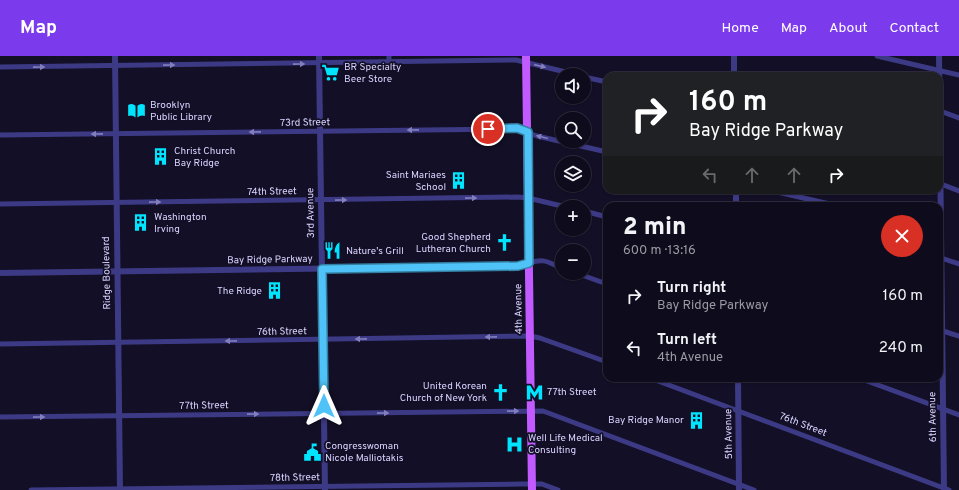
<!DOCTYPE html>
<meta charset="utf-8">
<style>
:root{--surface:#0e0b1c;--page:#171425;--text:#f1f3f6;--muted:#9b9ba3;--line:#2e2b3b;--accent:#7c3aed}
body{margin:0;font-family:Overpass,sans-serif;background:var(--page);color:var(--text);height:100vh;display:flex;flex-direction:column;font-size:15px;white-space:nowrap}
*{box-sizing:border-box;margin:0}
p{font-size:13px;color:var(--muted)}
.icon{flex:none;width:22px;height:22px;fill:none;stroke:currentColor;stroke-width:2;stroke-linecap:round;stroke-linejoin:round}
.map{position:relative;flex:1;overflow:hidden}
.drawer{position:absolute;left:603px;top:146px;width:340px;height:180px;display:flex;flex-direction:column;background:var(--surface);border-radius:12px;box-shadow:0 1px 3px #0004,0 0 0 1px var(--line)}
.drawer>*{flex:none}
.guide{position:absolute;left:603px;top:16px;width:340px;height:122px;border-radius:12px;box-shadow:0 1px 3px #0004,0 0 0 1px var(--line);background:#202124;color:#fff;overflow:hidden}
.tools{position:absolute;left:555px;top:12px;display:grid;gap:8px}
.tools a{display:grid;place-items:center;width:36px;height:36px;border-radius:50%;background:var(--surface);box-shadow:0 1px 3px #0004,0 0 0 1px var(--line);font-size:20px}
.pin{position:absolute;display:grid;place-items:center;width:34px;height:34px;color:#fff;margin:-17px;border:2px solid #fff;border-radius:50%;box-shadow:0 1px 4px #0007}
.me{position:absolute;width:44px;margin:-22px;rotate:0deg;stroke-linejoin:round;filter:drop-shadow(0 0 3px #0008)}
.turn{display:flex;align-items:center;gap:14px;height:84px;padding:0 20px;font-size:18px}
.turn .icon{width:52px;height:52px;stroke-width:2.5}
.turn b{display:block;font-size:28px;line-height:34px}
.lanes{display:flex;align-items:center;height:38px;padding:0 20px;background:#0003;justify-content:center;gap:20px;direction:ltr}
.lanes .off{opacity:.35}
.round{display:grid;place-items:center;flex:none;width:42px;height:42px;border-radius:21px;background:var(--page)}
.summary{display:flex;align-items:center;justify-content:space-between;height:68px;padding:0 20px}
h1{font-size:24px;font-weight:800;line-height:30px}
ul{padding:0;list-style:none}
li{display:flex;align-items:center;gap:12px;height:52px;padding:0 20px}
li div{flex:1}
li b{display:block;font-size:15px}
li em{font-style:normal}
header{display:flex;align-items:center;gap:24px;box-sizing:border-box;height:56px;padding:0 20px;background:var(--accent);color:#fff}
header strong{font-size:19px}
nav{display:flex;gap:22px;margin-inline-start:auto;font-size:14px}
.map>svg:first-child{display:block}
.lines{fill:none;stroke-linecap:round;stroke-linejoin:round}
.minor{stroke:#3d3a85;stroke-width:5}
.tertiary{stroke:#3d3a85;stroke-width:6}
.primary{stroke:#c25bff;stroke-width:8}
.oneway{fill:#837fbc}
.route-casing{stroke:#337fa1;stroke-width:10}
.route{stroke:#4fc3f7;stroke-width:7}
.labels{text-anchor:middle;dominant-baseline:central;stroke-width:3.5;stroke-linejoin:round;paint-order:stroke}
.poi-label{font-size:10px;fill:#d9d4ff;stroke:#130f26;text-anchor:start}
.street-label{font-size:10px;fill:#d9d4ff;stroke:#130f26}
</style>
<header>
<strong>Map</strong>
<nav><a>Home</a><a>Map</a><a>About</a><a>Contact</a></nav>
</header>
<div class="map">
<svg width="959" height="434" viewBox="0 0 959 434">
<rect width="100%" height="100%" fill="#130f26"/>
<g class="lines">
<g class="minor">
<polyline points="389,0 389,6"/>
<polyline points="877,0 959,19"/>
<polyline points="0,11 516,4 578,19"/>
<polyline points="584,21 607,26"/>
<polyline points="940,55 959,62"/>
<polyline points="0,79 517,73 537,80 607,96"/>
<polyline points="941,128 959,135"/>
<polyline points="769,134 838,150"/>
<polyline points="0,148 518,141 528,142 566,151"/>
<polyline points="584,155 607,161"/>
<polyline points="941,202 959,208"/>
<path d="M529,207C545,202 547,206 562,212"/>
<polyline points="576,217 607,228"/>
<polyline points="943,275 959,280"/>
<polyline points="0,288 530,280 540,282 607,306"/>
<polyline points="650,322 949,434"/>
<polyline points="859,322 959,359"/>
<polyline points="0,361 543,355 754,434"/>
<polyline points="31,434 521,428 542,428 558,434"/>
</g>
<g class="tertiary">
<polyline points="115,0 120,434"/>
<polyline points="319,0 325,434"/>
<polyline points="734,0 734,20"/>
<polyline points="939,0 944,434"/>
<polyline points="736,134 736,150"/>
<polyline points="0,217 518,210 529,207"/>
<polyline points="738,322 739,434"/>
</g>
<polyline class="primary" points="526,0 532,434"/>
</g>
<defs><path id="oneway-solid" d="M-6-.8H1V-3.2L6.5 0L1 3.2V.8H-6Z"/></defs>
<g class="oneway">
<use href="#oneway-solid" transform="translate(299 8) rotate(-1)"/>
<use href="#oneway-solid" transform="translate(169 9) rotate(-1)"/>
<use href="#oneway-solid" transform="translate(540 10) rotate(13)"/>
<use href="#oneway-solid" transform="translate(39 11) rotate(-1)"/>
<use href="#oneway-solid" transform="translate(413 74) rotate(179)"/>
<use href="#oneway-solid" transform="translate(255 76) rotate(179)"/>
<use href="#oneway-solid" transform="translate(97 78) rotate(179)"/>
<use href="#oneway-solid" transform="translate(542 81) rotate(-166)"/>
<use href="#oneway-solid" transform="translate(471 142) rotate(-1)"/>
<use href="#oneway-solid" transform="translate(341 144) rotate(-1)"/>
<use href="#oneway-solid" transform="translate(155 146) rotate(-1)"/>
<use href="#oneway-solid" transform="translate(491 281) rotate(179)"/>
<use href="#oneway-solid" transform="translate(361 283) rotate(179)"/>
<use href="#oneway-solid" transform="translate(231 285) rotate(179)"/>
<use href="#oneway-solid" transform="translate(513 355) rotate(-1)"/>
<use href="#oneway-solid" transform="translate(383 357) rotate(-1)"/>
<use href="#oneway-solid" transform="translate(253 358) rotate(-1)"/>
<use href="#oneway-solid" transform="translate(39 361) rotate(-1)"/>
</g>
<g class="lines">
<defs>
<polyline id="route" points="324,350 322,213 518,210 529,207 528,76 517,72 488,73"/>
</defs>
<use href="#route" class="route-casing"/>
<use href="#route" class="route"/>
</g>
<defs>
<symbol id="supermarket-bare" viewBox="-9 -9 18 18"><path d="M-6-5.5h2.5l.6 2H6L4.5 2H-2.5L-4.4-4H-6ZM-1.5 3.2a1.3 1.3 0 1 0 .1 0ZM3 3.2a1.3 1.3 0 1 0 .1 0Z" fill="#00e5ff" stroke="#130f26" stroke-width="2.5" paint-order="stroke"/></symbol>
<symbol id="library-bare" viewBox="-9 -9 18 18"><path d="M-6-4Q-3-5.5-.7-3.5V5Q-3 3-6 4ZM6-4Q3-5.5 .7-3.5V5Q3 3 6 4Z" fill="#00e5ff" stroke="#130f26" stroke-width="2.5" paint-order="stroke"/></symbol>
<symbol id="building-bare" viewBox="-9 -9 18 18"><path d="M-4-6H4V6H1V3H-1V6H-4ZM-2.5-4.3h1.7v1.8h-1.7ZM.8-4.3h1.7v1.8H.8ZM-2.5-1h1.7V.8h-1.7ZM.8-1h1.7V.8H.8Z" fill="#00e5ff" stroke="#130f26" stroke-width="2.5" paint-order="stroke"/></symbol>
<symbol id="church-bare" viewBox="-9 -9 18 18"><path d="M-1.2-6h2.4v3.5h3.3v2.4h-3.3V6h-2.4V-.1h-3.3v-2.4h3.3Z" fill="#00e5ff" stroke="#130f26" stroke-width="2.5" paint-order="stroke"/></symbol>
<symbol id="restaurant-bare" viewBox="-9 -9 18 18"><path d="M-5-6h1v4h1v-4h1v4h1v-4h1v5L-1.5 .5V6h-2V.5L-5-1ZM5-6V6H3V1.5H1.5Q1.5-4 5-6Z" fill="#00e5ff" stroke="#130f26" stroke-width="2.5" paint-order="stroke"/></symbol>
<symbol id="metro-bare" viewBox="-9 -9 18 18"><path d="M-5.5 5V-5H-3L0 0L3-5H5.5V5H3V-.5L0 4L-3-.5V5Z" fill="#00e5ff" stroke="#130f26" stroke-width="2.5" paint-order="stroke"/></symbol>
<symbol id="hospital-bare" viewBox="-9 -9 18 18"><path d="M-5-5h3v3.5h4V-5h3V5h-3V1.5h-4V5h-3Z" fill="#00e5ff" stroke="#130f26" stroke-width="2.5" paint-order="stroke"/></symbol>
<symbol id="civic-bare" viewBox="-9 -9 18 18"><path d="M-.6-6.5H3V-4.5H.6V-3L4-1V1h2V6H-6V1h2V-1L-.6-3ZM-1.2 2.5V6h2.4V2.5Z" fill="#00e5ff" stroke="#130f26" stroke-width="2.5" paint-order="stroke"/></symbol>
</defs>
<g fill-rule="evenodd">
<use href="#supermarket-bare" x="318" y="4" width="25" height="25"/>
<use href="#library-bare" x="124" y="42" width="25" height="25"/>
<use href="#building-bare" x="148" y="88" width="25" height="25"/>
<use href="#building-bare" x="446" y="112" width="25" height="25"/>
<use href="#building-bare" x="128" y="154" width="25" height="25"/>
<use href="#church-bare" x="492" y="174" width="25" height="25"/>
<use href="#restaurant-bare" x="320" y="182" width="25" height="25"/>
<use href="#building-bare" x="262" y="222" width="25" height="25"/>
<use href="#church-bare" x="488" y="324" width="25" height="25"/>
<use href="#metro-bare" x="522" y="324" width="25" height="25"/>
<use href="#building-bare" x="684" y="352" width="25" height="25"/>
<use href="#hospital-bare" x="502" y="376" width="25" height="25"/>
<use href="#civic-bare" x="300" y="384" width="25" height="25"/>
</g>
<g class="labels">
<g class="poi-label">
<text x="344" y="11">BR Specialty<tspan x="344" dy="12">Beer Store</tspan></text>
<text x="150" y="49">Brooklyn<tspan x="150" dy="12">Public Library</tspan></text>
<text x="174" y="95">Christ Church<tspan x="174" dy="12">Bay Ridge</tspan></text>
<text x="446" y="119" text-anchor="end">Saint Mariaes<tspan x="446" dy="12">School</tspan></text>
<text x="154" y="161">Washington<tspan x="154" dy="12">Irving</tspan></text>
<text x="491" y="181" text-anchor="end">Good Shepherd<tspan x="491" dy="12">Lutheran Church</tspan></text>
<text x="346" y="195">Nature's Grill</text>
<text x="262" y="235" text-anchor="end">The Ridge</text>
<text x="487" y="330" text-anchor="end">United Korean<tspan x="487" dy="12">Church of New York</tspan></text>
<text x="547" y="336">77th Street</text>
<text x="684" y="364" text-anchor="end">Bay Ridge Manor</text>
<text x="528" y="382">Well Life Medical<tspan x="528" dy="12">Consulting</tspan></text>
<text x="325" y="390">Congresswoman<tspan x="325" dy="12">Nicole Malliotakis</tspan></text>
</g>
<g class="street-label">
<text transform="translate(305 67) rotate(-1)">73rd Street</text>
<text transform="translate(272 136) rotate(-1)">74th Street</text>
<text transform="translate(311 157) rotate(-91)">3rd Avenue</text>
<text transform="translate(270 204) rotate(-1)">Bay Ridge Parkway</text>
<text transform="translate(107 217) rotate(-91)">Ridge Boulevard</text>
<text transform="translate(519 253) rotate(-91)">4th Avenue</text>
<text transform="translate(282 276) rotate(-1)">76th Street</text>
<text transform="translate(204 350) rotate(-1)">77th Street</text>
<text transform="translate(933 361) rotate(-91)">6th Avenue</text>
<text transform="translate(803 369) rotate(21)">76th Street</text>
<text transform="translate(729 378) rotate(-91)">5th Avenue</text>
<text transform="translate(295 422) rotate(-1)">78th Street</text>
</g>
</g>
</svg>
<div class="tools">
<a><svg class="icon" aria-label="sound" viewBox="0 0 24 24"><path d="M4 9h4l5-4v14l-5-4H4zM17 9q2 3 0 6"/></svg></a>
<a><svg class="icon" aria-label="search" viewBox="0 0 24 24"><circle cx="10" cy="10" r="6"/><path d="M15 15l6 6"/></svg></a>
<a><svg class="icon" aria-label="layers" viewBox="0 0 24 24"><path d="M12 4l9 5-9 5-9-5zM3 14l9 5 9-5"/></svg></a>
<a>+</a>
<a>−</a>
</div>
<div class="pin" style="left:488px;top:73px;background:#d93025"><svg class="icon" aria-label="arrive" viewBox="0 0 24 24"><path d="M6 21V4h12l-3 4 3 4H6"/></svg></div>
<svg class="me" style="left:324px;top:350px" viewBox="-20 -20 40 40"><path d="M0-17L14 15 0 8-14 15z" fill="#4fc3f7" stroke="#fff" stroke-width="4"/></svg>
<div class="guide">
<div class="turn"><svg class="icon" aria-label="right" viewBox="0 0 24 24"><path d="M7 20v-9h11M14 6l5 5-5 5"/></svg><div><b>160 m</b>Bay Ridge Parkway</div></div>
<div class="lanes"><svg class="icon off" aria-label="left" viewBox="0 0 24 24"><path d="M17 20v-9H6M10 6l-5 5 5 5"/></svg><svg class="icon off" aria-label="ahead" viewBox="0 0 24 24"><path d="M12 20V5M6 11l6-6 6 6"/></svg><svg class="icon off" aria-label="ahead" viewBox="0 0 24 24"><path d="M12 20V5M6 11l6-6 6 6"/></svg><svg class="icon" aria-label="right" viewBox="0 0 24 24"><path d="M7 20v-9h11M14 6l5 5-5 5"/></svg></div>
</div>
<section class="drawer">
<div class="summary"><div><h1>2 min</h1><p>600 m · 13:16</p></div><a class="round" style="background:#d93025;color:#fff"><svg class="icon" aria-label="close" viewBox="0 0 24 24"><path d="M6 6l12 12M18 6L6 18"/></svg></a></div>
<ul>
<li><svg class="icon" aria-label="right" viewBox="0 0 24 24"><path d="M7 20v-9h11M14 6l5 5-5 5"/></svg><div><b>Turn right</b><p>Bay Ridge Parkway</p></div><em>160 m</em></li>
<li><svg class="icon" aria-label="left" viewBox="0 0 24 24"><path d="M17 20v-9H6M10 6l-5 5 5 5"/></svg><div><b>Turn left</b><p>4th Avenue</p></div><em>240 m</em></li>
</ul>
</section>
</div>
